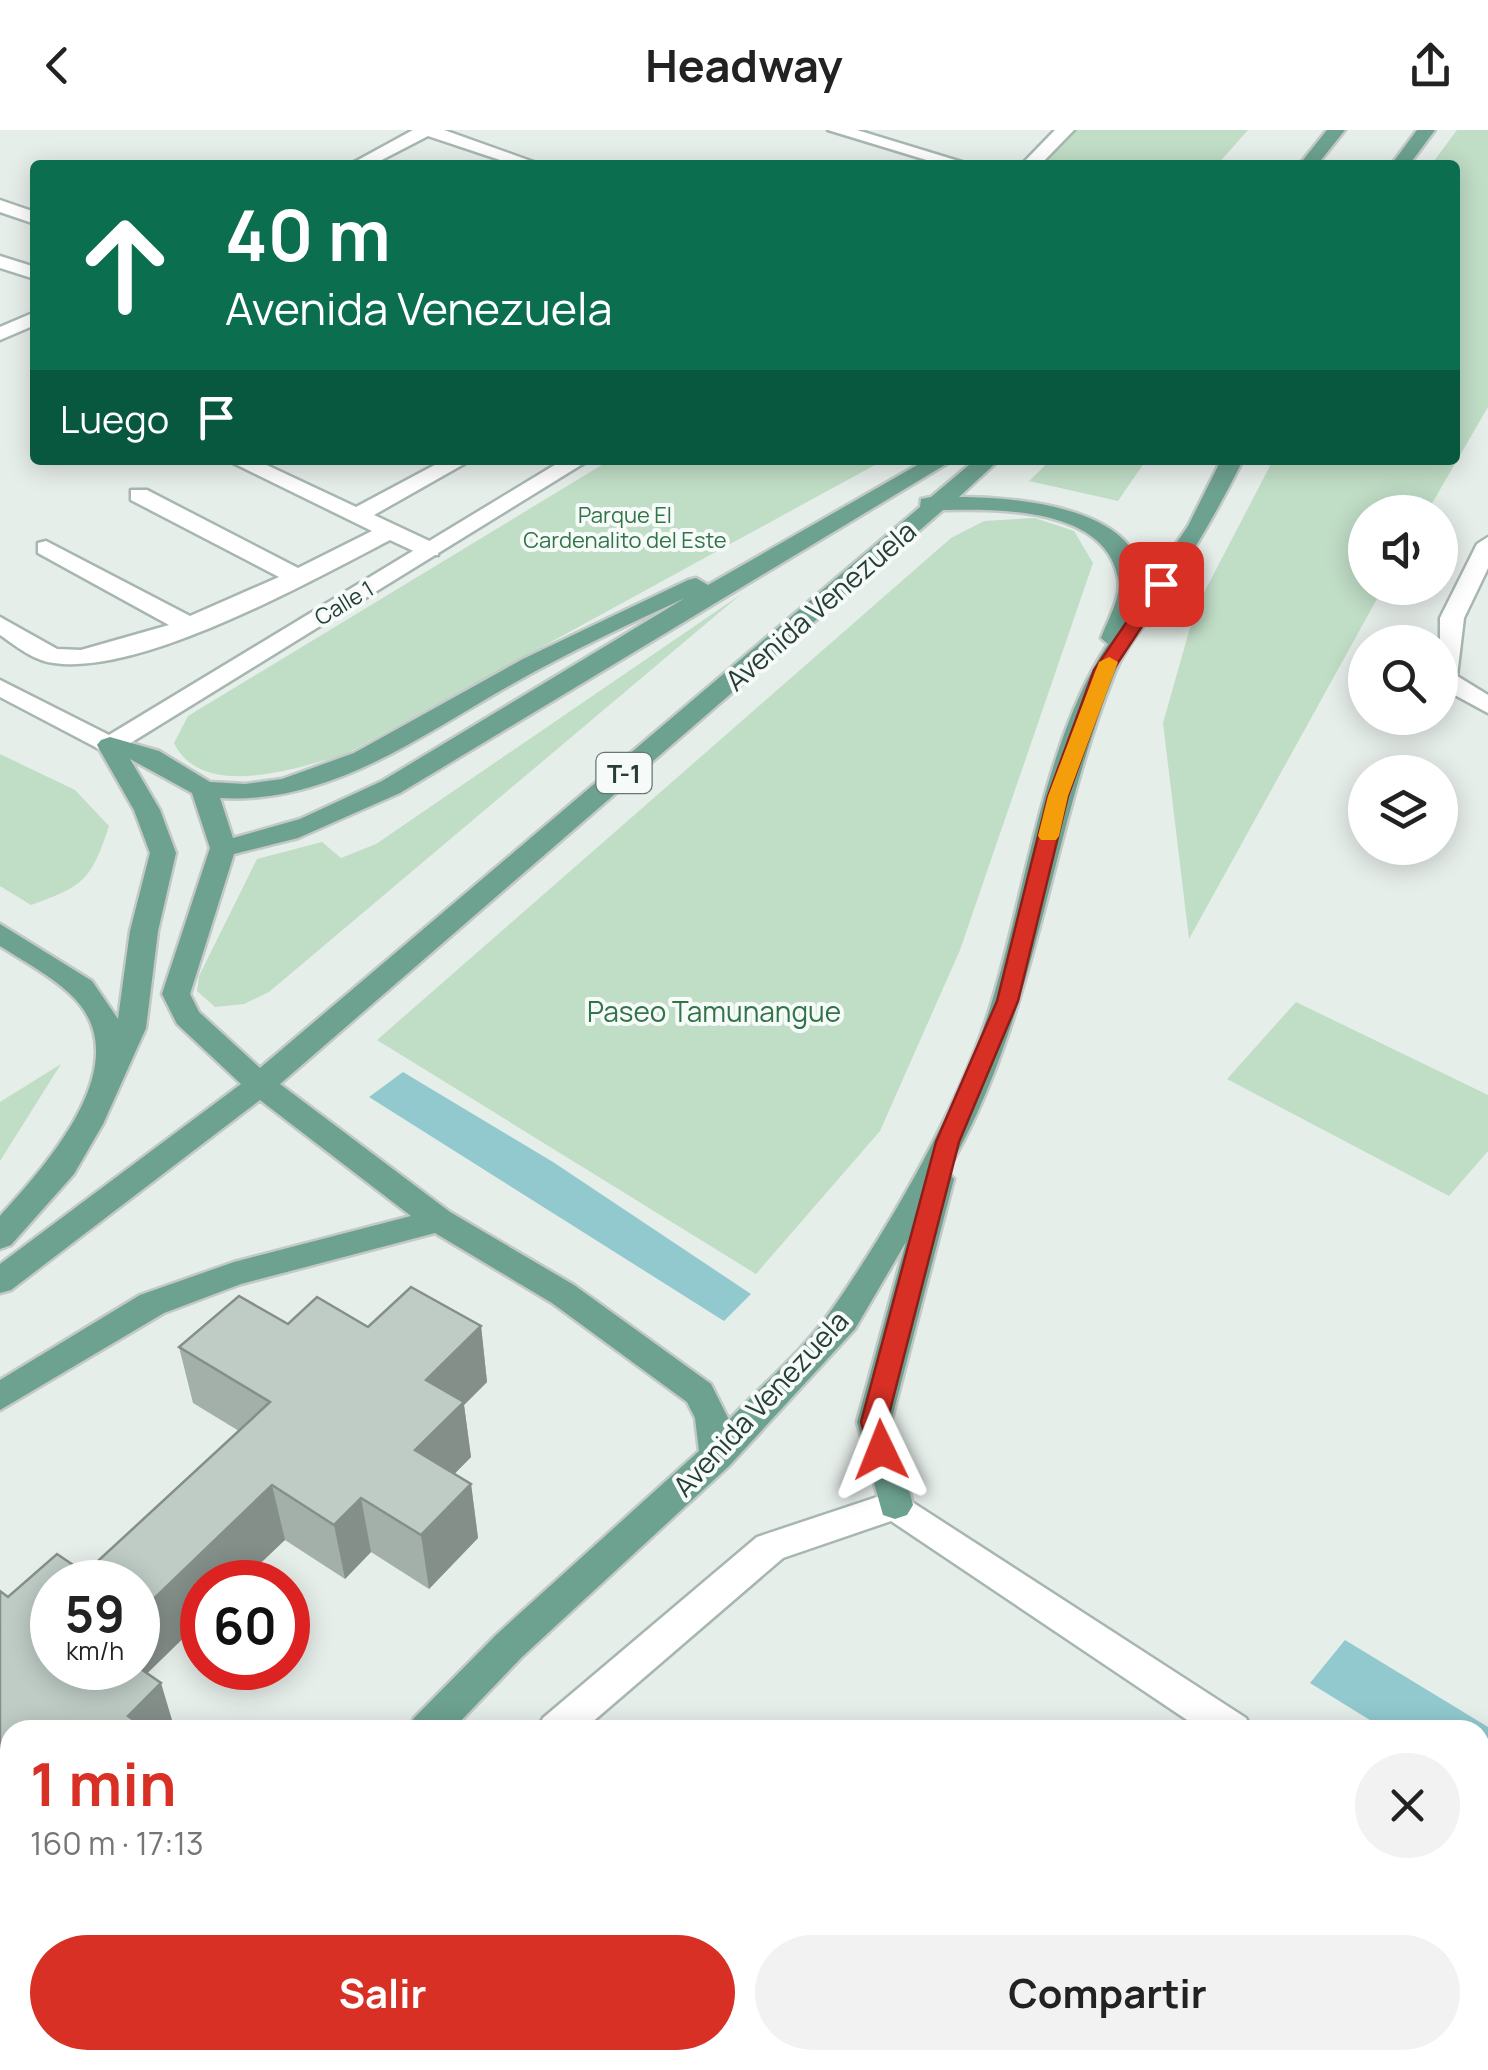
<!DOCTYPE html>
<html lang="es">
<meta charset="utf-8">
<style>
:root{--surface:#fff;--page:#f2f2f2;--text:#222;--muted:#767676;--accent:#d93025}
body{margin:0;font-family:Manrope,sans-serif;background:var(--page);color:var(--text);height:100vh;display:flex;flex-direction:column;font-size:38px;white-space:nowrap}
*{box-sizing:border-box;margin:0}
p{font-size:32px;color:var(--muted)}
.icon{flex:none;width:55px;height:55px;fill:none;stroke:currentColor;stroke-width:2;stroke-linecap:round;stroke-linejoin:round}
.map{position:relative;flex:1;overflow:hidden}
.details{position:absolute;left:0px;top:1590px;width:1490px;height:350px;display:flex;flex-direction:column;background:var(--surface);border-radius:30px 30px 0 0;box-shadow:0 5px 25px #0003}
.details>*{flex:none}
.hud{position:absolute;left:30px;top:30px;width:1430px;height:305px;border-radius:10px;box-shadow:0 5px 25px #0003;background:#0b6e4f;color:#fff;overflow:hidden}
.controls{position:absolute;left:1348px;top:365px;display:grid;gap:20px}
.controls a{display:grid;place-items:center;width:110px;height:110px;border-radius:50%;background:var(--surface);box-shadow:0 5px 25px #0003;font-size:50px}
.speed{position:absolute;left:30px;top:1430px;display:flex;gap:20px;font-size:50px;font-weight:700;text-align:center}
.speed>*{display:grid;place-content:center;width:130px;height:130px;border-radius:50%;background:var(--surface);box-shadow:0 5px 25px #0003;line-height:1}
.speed small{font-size:25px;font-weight:400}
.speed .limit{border:15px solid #d22;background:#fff;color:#111}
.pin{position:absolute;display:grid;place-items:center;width:85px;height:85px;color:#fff;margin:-42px;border-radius:20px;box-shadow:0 5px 15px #0006}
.me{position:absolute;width:110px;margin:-55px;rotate:358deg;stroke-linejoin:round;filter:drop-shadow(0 0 8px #0008)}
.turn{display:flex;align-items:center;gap:35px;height:210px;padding:0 30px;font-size:45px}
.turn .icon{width:130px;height:130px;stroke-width:2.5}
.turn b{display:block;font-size:70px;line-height:85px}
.then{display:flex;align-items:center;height:95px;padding:0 30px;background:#0003;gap:20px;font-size:38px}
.round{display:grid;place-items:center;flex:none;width:105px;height:105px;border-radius:52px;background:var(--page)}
.head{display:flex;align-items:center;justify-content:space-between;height:170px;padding:0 30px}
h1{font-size:60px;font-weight:700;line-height:75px;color:var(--accent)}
.button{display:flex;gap:20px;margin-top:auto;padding:20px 30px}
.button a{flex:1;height:115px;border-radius:60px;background:var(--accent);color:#fff;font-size:40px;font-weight:700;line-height:115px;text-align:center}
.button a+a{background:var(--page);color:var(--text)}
header{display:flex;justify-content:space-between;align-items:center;height:130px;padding:0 30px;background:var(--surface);font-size:45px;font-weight:700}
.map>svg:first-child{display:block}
.green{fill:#c0ddc6}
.water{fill:#91c9cf}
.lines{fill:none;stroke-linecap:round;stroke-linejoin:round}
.service-casing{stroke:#a8b6b1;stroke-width:5}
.minor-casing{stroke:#a8b6b1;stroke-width:5}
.primary-casing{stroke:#c2c9c7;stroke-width:5}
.service{fill:#fff;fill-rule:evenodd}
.minor{fill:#fff;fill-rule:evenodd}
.primary{fill:#6da190;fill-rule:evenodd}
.wall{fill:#a3afa9}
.shaded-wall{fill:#858f8a}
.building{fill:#beccc5;stroke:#858f8a;stroke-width:2.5}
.route{fill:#d93025;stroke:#8d1f18;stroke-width:2.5}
.slow{fill:#f59e0b}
.labels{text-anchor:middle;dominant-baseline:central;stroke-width:8;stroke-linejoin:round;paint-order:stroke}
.far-park-label{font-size:22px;fill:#317447;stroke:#f6faf8}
.far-street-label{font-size:22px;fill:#253f37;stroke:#f6faf8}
.shield{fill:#f6faf8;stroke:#647771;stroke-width:2.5}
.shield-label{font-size:25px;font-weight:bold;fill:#253f37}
.street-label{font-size:28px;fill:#253f37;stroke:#f6faf8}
.park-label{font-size:28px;fill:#317447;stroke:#f6faf8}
</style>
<header><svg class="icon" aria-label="back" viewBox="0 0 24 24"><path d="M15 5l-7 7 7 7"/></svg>Headway<svg class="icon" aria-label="share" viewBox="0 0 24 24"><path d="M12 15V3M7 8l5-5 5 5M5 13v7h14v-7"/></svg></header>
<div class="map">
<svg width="1488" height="1940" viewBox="0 0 1488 1940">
<rect width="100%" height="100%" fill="#e6eeea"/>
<g class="green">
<polygon points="1076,0 1248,0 1217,35 1040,35"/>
<polygon points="1457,0 1488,0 1488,277 1427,382 1365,382 1365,458 1383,458 1189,809 1163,593 1195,480 1273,330 1455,330 1455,35 1431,35"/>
<path d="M610,330H884L344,625C296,638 202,671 174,613L188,586Z"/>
<polygon points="1051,330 1146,330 1118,371 1029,351"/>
<polygon points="1035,388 1074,401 1093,433 960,820 880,1001 756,1144 377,910 951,408 984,391"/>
<polygon points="740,465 269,862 244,874 215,877 197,861 199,846 257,729 322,712 341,728 376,714"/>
<path d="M0,624L75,660L109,696C91,750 84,756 31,775L0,756Z"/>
<polygon points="1296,872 1488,965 1488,1021 1449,1066 1227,949"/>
<polygon points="61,934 0,1031 0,972"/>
</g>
<g class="water">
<polygon points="403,942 553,1032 751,1164 724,1191 369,967"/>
<polygon points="1345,1510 1488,1597 1488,1664 1480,1659 1480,1600 1386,1600 1310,1553"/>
</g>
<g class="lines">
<defs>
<path id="service" d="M227,330H256L356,377L444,330H471L374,385L438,415V425H422L390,410C311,451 141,546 54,533C34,531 16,516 0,505V487L57,519L81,520L169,495L38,423V413L46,411L190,486L279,447L131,370V360H147L298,438L372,401Z"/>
<g id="minor">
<polygon points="413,0 444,0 542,35 515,35 428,6 372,35 349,35"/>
<polygon points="828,0 857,0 965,33 943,35"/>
<polygon points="1055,0 1074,0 1040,35 1021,35"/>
<polygon points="0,70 35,82 35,94 0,82"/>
<polygon points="0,126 35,137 35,149 0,138"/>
<polygon points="35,182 35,195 0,210 0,197"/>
<polygon points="563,330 589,330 119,620 101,620 0,567 0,550 109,605"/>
<polygon points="1488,407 1488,438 1464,488 1457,546 1488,565 1488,583 1440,557 1440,488 1477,414"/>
<polygon points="895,1361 1246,1588 1252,1600 1202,1600 891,1391 783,1428 583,1600 537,1600 543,1588 757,1407"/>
<polygon points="1480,1746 1488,1749 1488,1789 1480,1786"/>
<polygon points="206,1930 254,1930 250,1940 202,1940"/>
<polygon points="592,1930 642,1930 646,1940 596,1940"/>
</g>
<g id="primary">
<polygon points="1327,0 1345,0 1317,35 1299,35"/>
<polygon points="1417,0 1435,0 1409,35 1391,35"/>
<path d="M926,330H953L400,663L298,708L234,724L190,864L199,882L260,938L920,377L921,369L931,367L975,330H999L959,367C1016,367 1160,378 1139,468L1188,396L1221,330H1243C1219,378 1193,423 1163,468C1147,492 1124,518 1114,545C1049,707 1037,888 947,1041L954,1049L891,1292L913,1375L907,1385L895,1389L883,1385L857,1292L906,1112L855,1199L729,1336L522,1527L452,1600H408L414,1588L496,1505L699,1321L695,1288L687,1272L552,1173L435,1103L241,1154L164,1183L0,1280V1250L140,1165L234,1132L411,1086L260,970L11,1160L0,1163V1134L241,954L177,894L162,864L210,718L192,663L130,629L160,680L176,723L158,801L146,898L103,994L74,1044L11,1115L0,1119V1086C47,1034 142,930 70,864C50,845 23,831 0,816V794L92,851L118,889L130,801L150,723L134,680L97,615L101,610L110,607L159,621L210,652L245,654L282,649L354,623L523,529L688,450L696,448L708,455ZM943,380C998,379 1105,377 1118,448C1122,467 1107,491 1101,508L1108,514C1045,608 1026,759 993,868C963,970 894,1090 833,1178C805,1219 763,1254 729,1290L711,1254L574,1155L450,1082L280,954ZM685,468L382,651L300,689L233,708L220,668C330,675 423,604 514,553C569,522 627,495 685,468Z"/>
<polygon points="69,1930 117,1930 113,1940 65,1940"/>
</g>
</defs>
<use href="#service" class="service-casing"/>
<use href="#minor" class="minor-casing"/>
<use href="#primary" class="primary-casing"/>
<use href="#service" class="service"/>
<use href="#minor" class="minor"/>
<use href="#primary" class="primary"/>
</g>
<polygon class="wall" points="288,1194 368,1197 481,1196 487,1252 464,1275 471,1327 454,1344 471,1354 478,1408 429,1459 371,1422 345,1449 285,1410 10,1600 10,1720 0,1730 8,1467 85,1443 239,1301 193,1273 179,1217"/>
<g class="shaded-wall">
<polygon points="481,1196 487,1252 464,1275 471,1327 424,1375 415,1320 426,1250"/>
<polygon points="471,1354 478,1408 429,1459 421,1405"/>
<polygon points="272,1355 285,1410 241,1452 202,1452 202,1490 123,1567 138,1538 138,1484"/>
<polygon points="361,1368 371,1422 345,1449 334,1395"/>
<polygon points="161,1553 175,1600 133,1600 128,1586"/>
<polygon points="10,1647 10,1720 0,1730 0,1657"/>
</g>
<polygon class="building" points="411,1157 481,1196 426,1250 464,1272 415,1320 471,1354 421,1405 361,1368 334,1395 272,1355 138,1484 138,1452 52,1452 52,1538 138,1537 161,1553 128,1586 148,1600 10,1600 10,1647 0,1657 0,1461 8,1467 57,1424 85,1443 270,1272 179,1217 239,1166 288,1194 317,1167 368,1197"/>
<polygon class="route" points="1161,448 1170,454 1113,540 1068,666 1018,871 959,1012 887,1292 894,1320 881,1330 871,1327 861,1292 936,1012 997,871 1048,666 1094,540 1155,450"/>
<polygon class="slow" points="1109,527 1118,532 1068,666 1059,706 1056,710 1041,710 1038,706 1048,666 1099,532"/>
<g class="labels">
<g class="far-park-label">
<text x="625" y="385">Parque El<tspan x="625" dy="25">Cardenalito del Este</tspan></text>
</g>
<g class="far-street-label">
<text transform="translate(344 473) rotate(-31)">Calle 1</text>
</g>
<rect class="shield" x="596.5" y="623" width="55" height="40" rx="8"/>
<g class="shield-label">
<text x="624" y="643">T-1</text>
</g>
<g class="street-label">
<text transform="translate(820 475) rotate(-41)">Avenida Venezuela</text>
<text transform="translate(760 1273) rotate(-47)">Avenida Venezuela</text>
</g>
<g class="park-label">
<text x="714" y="881">Paseo Tamunangue</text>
</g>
</g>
</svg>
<div class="controls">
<a><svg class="icon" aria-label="sound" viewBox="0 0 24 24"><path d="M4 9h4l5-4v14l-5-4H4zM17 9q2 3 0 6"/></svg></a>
<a><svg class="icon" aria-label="search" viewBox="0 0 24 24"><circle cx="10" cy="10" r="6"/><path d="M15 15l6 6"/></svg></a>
<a><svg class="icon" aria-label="layers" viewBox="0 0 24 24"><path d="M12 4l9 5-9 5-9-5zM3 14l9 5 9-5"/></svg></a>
</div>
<div class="speed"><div>59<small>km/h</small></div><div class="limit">60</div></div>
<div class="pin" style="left:1161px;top:454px;background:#d93025"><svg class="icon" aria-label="arrive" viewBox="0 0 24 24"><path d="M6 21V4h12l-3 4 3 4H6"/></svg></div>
<svg class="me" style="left:881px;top:1320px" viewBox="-20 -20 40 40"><path d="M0-17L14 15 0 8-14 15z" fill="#d93025" stroke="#fff" stroke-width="4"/></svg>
<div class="hud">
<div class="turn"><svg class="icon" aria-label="ahead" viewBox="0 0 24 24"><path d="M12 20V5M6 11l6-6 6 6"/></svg><div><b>40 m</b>Avenida Venezuela</div></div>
<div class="then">Luego<svg class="icon" aria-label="arrive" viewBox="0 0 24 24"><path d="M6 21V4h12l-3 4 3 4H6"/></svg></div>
</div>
<section class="details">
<div class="head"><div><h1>1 min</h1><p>160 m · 17:13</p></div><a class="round"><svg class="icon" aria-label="close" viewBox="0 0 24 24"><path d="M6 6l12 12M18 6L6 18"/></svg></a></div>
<div class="button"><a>Salir</a><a>Compartir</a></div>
</section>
</div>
